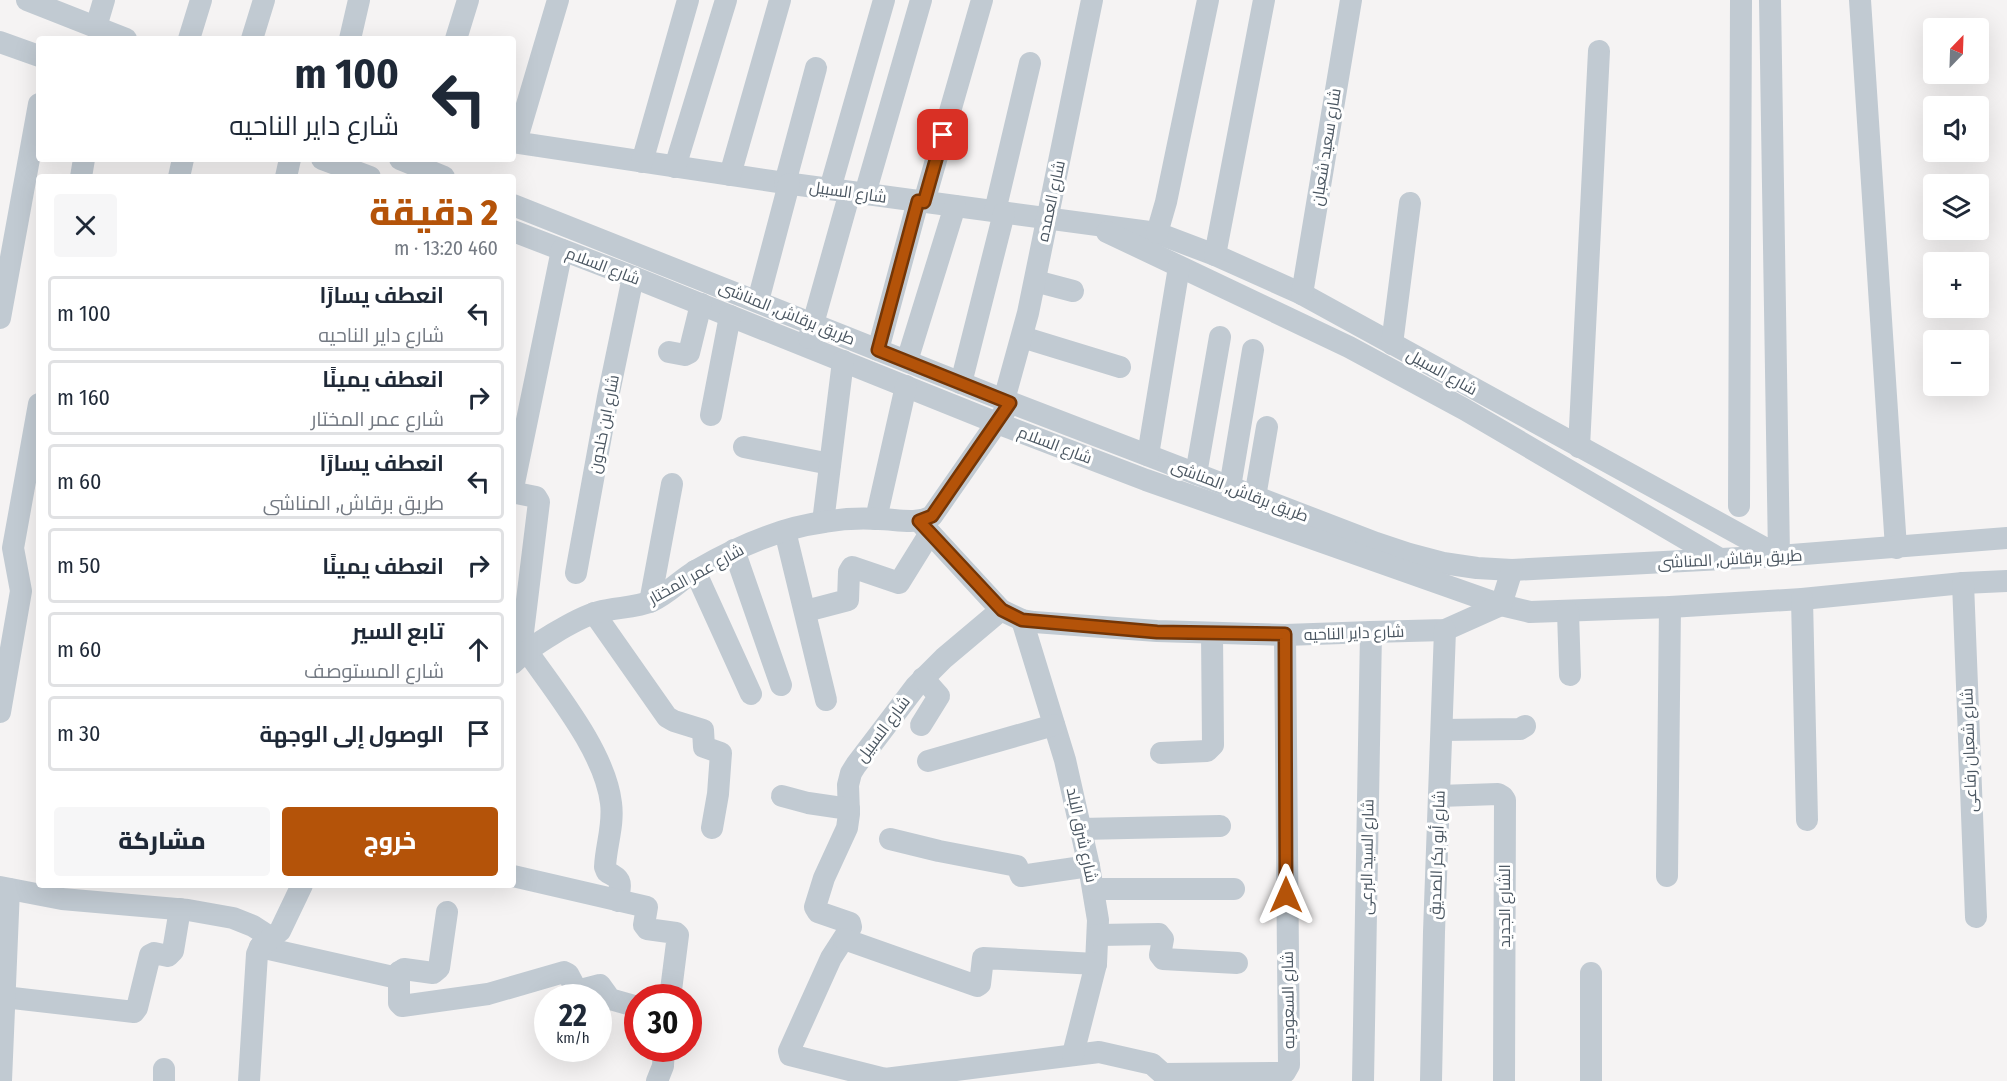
<!DOCTYPE html>
<html lang="ar">
<meta charset="utf-8">
<style>
:root{--surface:#fff;--page:#f6f6f7;--text:#1f2937;--muted:#747a83;--line:#e0e1e3;--accent:#b45309}
body{margin:0;font-family:"Fira Sans Condensed",Cairo,sans-serif;background:var(--page);color:var(--text);direction:rtl;height:100vh;display:flex;flex-direction:column;font-size:22px;white-space:nowrap}
*{box-sizing:border-box;margin:0}
p{font-size:20px;color:var(--muted)}
.icon{flex:none;width:33px;height:33px;fill:none;stroke:currentColor;stroke-width:2;stroke-linecap:round;stroke-linejoin:round}
.map{position:relative;flex:1;overflow:hidden;direction:ltr}
.details{position:absolute;left:36px;top:174px;width:480px;height:714px;display:flex;flex-direction:column;background:var(--surface);border-radius:6px;box-shadow:0 6px 24px #0002;direction:rtl}
.details>*{flex:none}
.banner{position:absolute;left:36px;top:36px;width:480px;height:126px;border-radius:6px;box-shadow:0 6px 24px #0002;direction:rtl;background:#fff;color:var(--text);overflow:hidden}
.needle{width:39px;rotate:23deg}
.tools{position:absolute;left:1923px;top:18px;display:grid;gap:12px}
.tools a{display:grid;place-items:center;width:66px;height:66px;border-radius:6px;background:var(--surface);box-shadow:0 6px 24px #0002;font-size:30px}
.speed{position:absolute;left:534px;top:984px;display:flex;gap:12px;font-size:30px;font-weight:700;text-align:center}
.speed>*{display:grid;place-content:center;width:78px;height:78px;border-radius:50%;background:var(--surface);box-shadow:0 6px 24px #0002;line-height:1}
.speed small{font-size:15px;font-weight:400}
.speed .limit{border:9px solid #d22;background:#fff;color:#111}
.pin{position:absolute;display:grid;place-items:center;width:51px;height:51px;color:#fff;margin:-26px;border-radius:12px;box-shadow:0 3px 9px #0006}
.me{position:absolute;width:66px;margin:-33px;rotate:0deg;stroke-linejoin:round;filter:drop-shadow(0 0 4px #0008)}
.turn{display:flex;align-items:center;gap:21px;height:126px;padding:0 18px;font-size:27px}
.turn .icon{width:78px;height:78px;stroke-width:2.5}
.turn b{display:block;font-size:42px;line-height:51px}
.round{display:grid;place-items:center;flex:none;width:63px;height:63px;border-radius:6px;background:var(--page)}
.overview{display:flex;align-items:center;justify-content:space-between;height:102px;padding:0 18px}
h1{font-size:36px;font-weight:800;line-height:45px;color:var(--accent)}
.primary-button{display:flex;gap:12px;margin-top:auto;padding:12px 18px}
.primary-button a{flex:1;height:69px;border-radius:6px;background:var(--accent);color:#fff;font-size:24px;font-weight:800;line-height:69px;text-align:center}
.primary-button a+a{background:var(--page);color:var(--text)}
ul{padding:0;list-style:none}
li{display:flex;align-items:center;gap:18px;height:75px;margin:0 12px 9px;padding:0 6px;border:3px solid var(--line);border-radius:6px}
li div{flex:1}
li b{display:block;font-size:22px}
li em{font-style:normal}
.map>svg:first-child{display:block}
.lines{fill:none;stroke-linecap:round;stroke-linejoin:round}
.minor{stroke:#c1cad2;stroke-width:22}
.route-casing{stroke:#753606;stroke-width:15}
.route{stroke:#b45309;stroke-width:10}
.labels{text-anchor:middle;dominant-baseline:central;stroke-width:6;stroke-linejoin:round;paint-order:stroke}
.street-label{font-size:16px;fill:#4a5661;stroke:#fff}
</style>
<div class="map">
<svg width="2007" height="1081" viewBox="0 0 2007 1081">
<rect width="100%" height="100%" fill="#f5f3f3"/>
<g class="lines">
<g class="minor">
<polyline points="27,0 126,39"/>
<polyline points="1860,0 1896,548"/>
<polyline points="96,27 104,0"/>
<polyline points="189,39 201,0"/>
<polyline points="252,39 264,0"/>
<polyline points="350,39 359,0"/>
<polyline points="456,39 468,0"/>
<polyline points="0,42 39,56"/>
<polyline points="513,142 785,183 1157,233 1215,255 1302,294 1779,556 1770,0"/>
<polyline points="516,142 558,0"/>
<polyline points="322,159 370,177"/>
<polyline points="400,159 444,177"/>
<polyline points="642,162 688,0"/>
<polyline points="675,167 726,0"/>
<polyline points="730,175 780,0"/>
<polyline points="81,177 84,159"/>
<polyline points="179,177 183,159"/>
<polyline points="286,177 290,159"/>
<polyline points="785,183 816,68"/>
<polyline points="830,189 884,0"/>
<polyline points="865,194 921,0"/>
<polyline points="924,202 982,0"/>
<polyline points="513,205 1004,400 1376,543 1409,554 1443,563 1477,568 1512,570 1779,556 2007,538"/>
<polyline points="995,211 1030,63"/>
<polyline points="513,231 633,277 997,423 1146,480 1501,605 1530,612 1670,607 1802,599 1963,583 2007,581"/>
<polyline points="1107,232 1349,347 1464,409 1720,559"/>
<polyline points="1157,233 1166,202 1208,0"/>
<polyline points="1215,255 1264,0"/>
<polyline points="1035,281 1073,291"/>
<polyline points="1302,294 1351,0"/>
<polyline points="758,301 789,184"/>
<polyline points="0,318 39,104"/>
<polyline points="1022,337 1120,367"/>
<polyline points="809,338 850,192"/>
<polyline points="1392,344 1410,203"/>
<polyline points="878,350 918,201"/>
<polyline points="669,352 685,355 689,353 701,304"/>
<polyline points="907,361 955,206"/>
<polyline points="961,383 1004,213"/>
<polyline points="1004,400 1028,313 1092,0"/>
<polyline points="711,415 730,316"/>
<polyline points="744,447 830,464"/>
<polyline points="1579,447 1599,51"/>
<polyline points="1148,455 1179,267"/>
<polyline points="1196,474 1220,337"/>
<polyline points="1230,487 1253,350"/>
<polyline points="513,488 562,250"/>
<polyline points="513,489 516,493 536,497 539,502 520,657"/>
<polyline points="1255,497 1267,427"/>
<polyline points="1739,506 1741,0"/>
<polyline points="876,519 906,386"/>
<polyline points="919,521 1001,610 1022,620 1034,622 1157,631 1285,635 1371,632 1445,630 1501,605 1512,570"/>
<polyline points="823,522 843,361"/>
<polyline points="785,531 826,700"/>
<polyline points="734,550 781,685"/>
<polyline points="695,571 751,694"/>
<polyline points="576,573 608,397 633,277"/>
<polyline points="1963,583 1976,917"/>
<polyline points="1802,599 1807,820"/>
<polyline points="650,602 672,484"/>
<polyline points="1001,610 944,658 916,686 856,765 851,773 848,785 849,814 847,828 824,878 815,907 818,912 850,923 851,927 831,958 789,1051 790,1055 885,1079 1099,1052 1152,1064 1163,1074 1281,1073 1285,1072 1289,1065 1285,635"/>
<polyline points="806,611 848,600 849,572 852,567 899,583 930,533"/>
<polyline points="1568,612 1570,675"/>
<polyline points="594,613 667,717 674,721 703,730 704,747 721,753 718,794 712,828"/>
<polyline points="1022,620 1065,760 1089,866 1098,920 1096,964 1073,1054"/>
<path d="M527,651C556,693 605,752 611,803C614,825 606,845 605,867L607,872C624,880 620,883 618,901"/>
<path d="M513,663C529,647 576,618 598,612C616,607 635,608 652,601C668,594 681,579 697,570C735,548 779,528 824,522C841,519 861,518 878,519C896,519 916,525 932,516L1005,411"/>
<polyline points="0,712 21,591 13,548 39,404"/>
<polyline points="921,725 939,696 923,678"/>
<polyline points="1442,730 1520,729 1525,726"/>
<polyline points="1161,753 1207,751 1213,745 1212,633"/>
<polyline points="928,761 1054,725"/>
<polyline points="782,796 808,803 849,809"/>
<polyline points="1439,796 1498,794 1503,797 1505,800 1504,1081"/>
<polyline points="1081,829 1220,826"/>
<polyline points="890,839 939,851 1017,866 1021,876 1089,866"/>
<polyline points="513,876 647,907 644,925 647,929 676,933 678,935 670,998"/>
<polyline points="1667,876 1670,607"/>
<polyline points="0,887 62,899 188,910 233,918 253,926 273,939"/>
<polyline points="1094,889 1234,889"/>
<polyline points="1098,935 1159,934 1163,939 1160,955 1163,959 1237,963"/>
<polyline points="844,939 977,986 980,984 983,958 1096,964"/>
<polyline points="260,947 393,977 404,969 433,973 439,968 447,912"/>
<polyline points="399,972 399,1003 402,1006 488,994 564,972 568,974 577,991 600,985 610,999 638,1007"/>
<polyline points="4,997 134,1012 137,1008 150,955 154,953 168,956 173,951 180,909"/>
<polyline points="1,1081 9,889"/>
<polyline points="164,1081 164,1069"/>
<polyline points="249,1081 257,954 260,947 280,931 302,885"/>
<polyline points="657,1081 663,1066 664,1048"/>
<polyline points="1363,1081 1371,632"/>
<polyline points="1431,1081 1434,932 1445,630"/>
<polyline points="1591,1081 1591,973"/>
</g>
</g>
<g class="lines">
<defs>
<polyline id="route" points="943,135 924,202 918,201 878,350 1010,403 932,516 919,521 1002,610 1022,620 1157,632 1285,634 1286,895"/>
</defs>
<use href="#route" class="route-casing"/>
<use href="#route" class="route"/>
</g>
<g class="labels">
<g class="street-label">
<text transform="translate(1326 147) rotate(-81)">شارع سعيد شعبان</text>
<text transform="translate(848 192) rotate(8)">شارع السبيل</text>
<text transform="translate(1051 201) rotate(-78)">شارع العمده</text>
<text transform="translate(603 266) rotate(21)">شارع السلام</text>
<text transform="translate(787 313) rotate(22)">طريق برقاش, المناشى</text>
<text transform="translate(1442 372) rotate(29)">شارع السبيل</text>
<text transform="translate(604 424) rotate(-79)">شارع ابن خلدون</text>
<text transform="translate(1055 445) rotate(21)">شارع السلام</text>
<text transform="translate(1240 491) rotate(21)">طريق برقاش, المناشى</text>
<text transform="translate(1730 559) rotate(-3)">طريق برقاش, المناشى</text>
<text transform="translate(696 574) rotate(-29)">شارع عمر المختار</text>
<text transform="translate(1354 633) rotate(-2)">شارع داير الناحيه</text>
<text transform="translate(883 729) rotate(-53)">شارع السبيل</text>
<text transform="translate(1969 750) rotate(-92)">شارع شعبان رفاعى</text>
<text transform="translate(1082 835) rotate(78)">شارع شرق البلد</text>
<text transform="translate(1437 855) rotate(-88)">شارع أبو بكر الصديق</text>
<text transform="translate(1367 857) rotate(-89)">شارع السيد البرعى</text>
<text transform="translate(1504 906) rotate(-90)">الشارع الجديد</text>
<text transform="translate(1288 1000) rotate(-91)">شارع السعوديه</text>
</g>
</g>
</svg>
<div class="tools">
<a><svg class="needle" viewBox="-14 -14 28 28"><path d="M0-13l5 13h-10z" fill="#e53935"/><path d="M0 13l5-13h-10z" fill="#747a83"/></svg></a>
<a><svg class="icon" aria-label="sound" viewBox="0 0 24 24"><path d="M4 9h4l5-4v14l-5-4H4zM17 9q2 3 0 6"/></svg></a>
<a><svg class="icon" aria-label="layers" viewBox="0 0 24 24"><path d="M12 4l9 5-9 5-9-5zM3 14l9 5 9-5"/></svg></a>
<a>+</a>
<a>−</a>
</div>
<div class="speed"><div>22<small>km/h</small></div><div class="limit">30</div></div>
<div class="pin" style="left:943px;top:135px;background:#d93025"><svg class="icon" aria-label="arrive" viewBox="0 0 24 24"><path d="M6 21V4h12l-3 4 3 4H6"/></svg></div>
<svg class="me" style="left:1286px;top:895px" viewBox="-20 -20 40 40"><path d="M0-17L14 15 0 8-14 15z" fill="#b45309" stroke="#fff" stroke-width="4"/></svg>
<div class="banner">
<div class="turn"><svg class="icon" aria-label="left" viewBox="0 0 24 24"><path d="M17 20v-9H6M10 6l-5 5 5 5"/></svg><div><b>100 m</b>شارع داير الناحيه</div></div>
</div>
<section class="details">
<div class="overview"><div><h1>2 دقيقة</h1><p>460 m · 13:20</p></div><a class="round"><svg class="icon" aria-label="close" viewBox="0 0 24 24"><path d="M6 6l12 12M18 6L6 18"/></svg></a></div>
<ul>
<li><svg class="icon" aria-label="left" viewBox="0 0 24 24"><path d="M17 20v-9H6M10 6l-5 5 5 5"/></svg><div><b>انعطف يسارًا</b><p>شارع داير الناحيه</p></div><em>100 m</em></li>
<li><svg class="icon" aria-label="right" viewBox="0 0 24 24"><path d="M7 20v-9h11M14 6l5 5-5 5"/></svg><div><b>انعطف يمينًا</b><p>شارع عمر المختار</p></div><em>160 m</em></li>
<li><svg class="icon" aria-label="left" viewBox="0 0 24 24"><path d="M17 20v-9H6M10 6l-5 5 5 5"/></svg><div><b>انعطف يسارًا</b><p>طريق برقاش, المناشى</p></div><em>60 m</em></li>
<li><svg class="icon" aria-label="right" viewBox="0 0 24 24"><path d="M7 20v-9h11M14 6l5 5-5 5"/></svg><div><b>انعطف يمينًا</b></div><em>50 m</em></li>
<li><svg class="icon" aria-label="ahead" viewBox="0 0 24 24"><path d="M12 20V5M6 11l6-6 6 6"/></svg><div><b>تابع السير</b><p>شارع المستوصف</p></div><em>60 m</em></li>
<li><svg class="icon" aria-label="arrive" viewBox="0 0 24 24"><path d="M6 21V4h12l-3 4 3 4H6"/></svg><div><b>الوصول إلى الوجهة</b></div><em>30 m</em></li>
</ul>
<div class="primary-button"><a>خروج</a><a>مشاركة</a></div>
</section>
</div>
